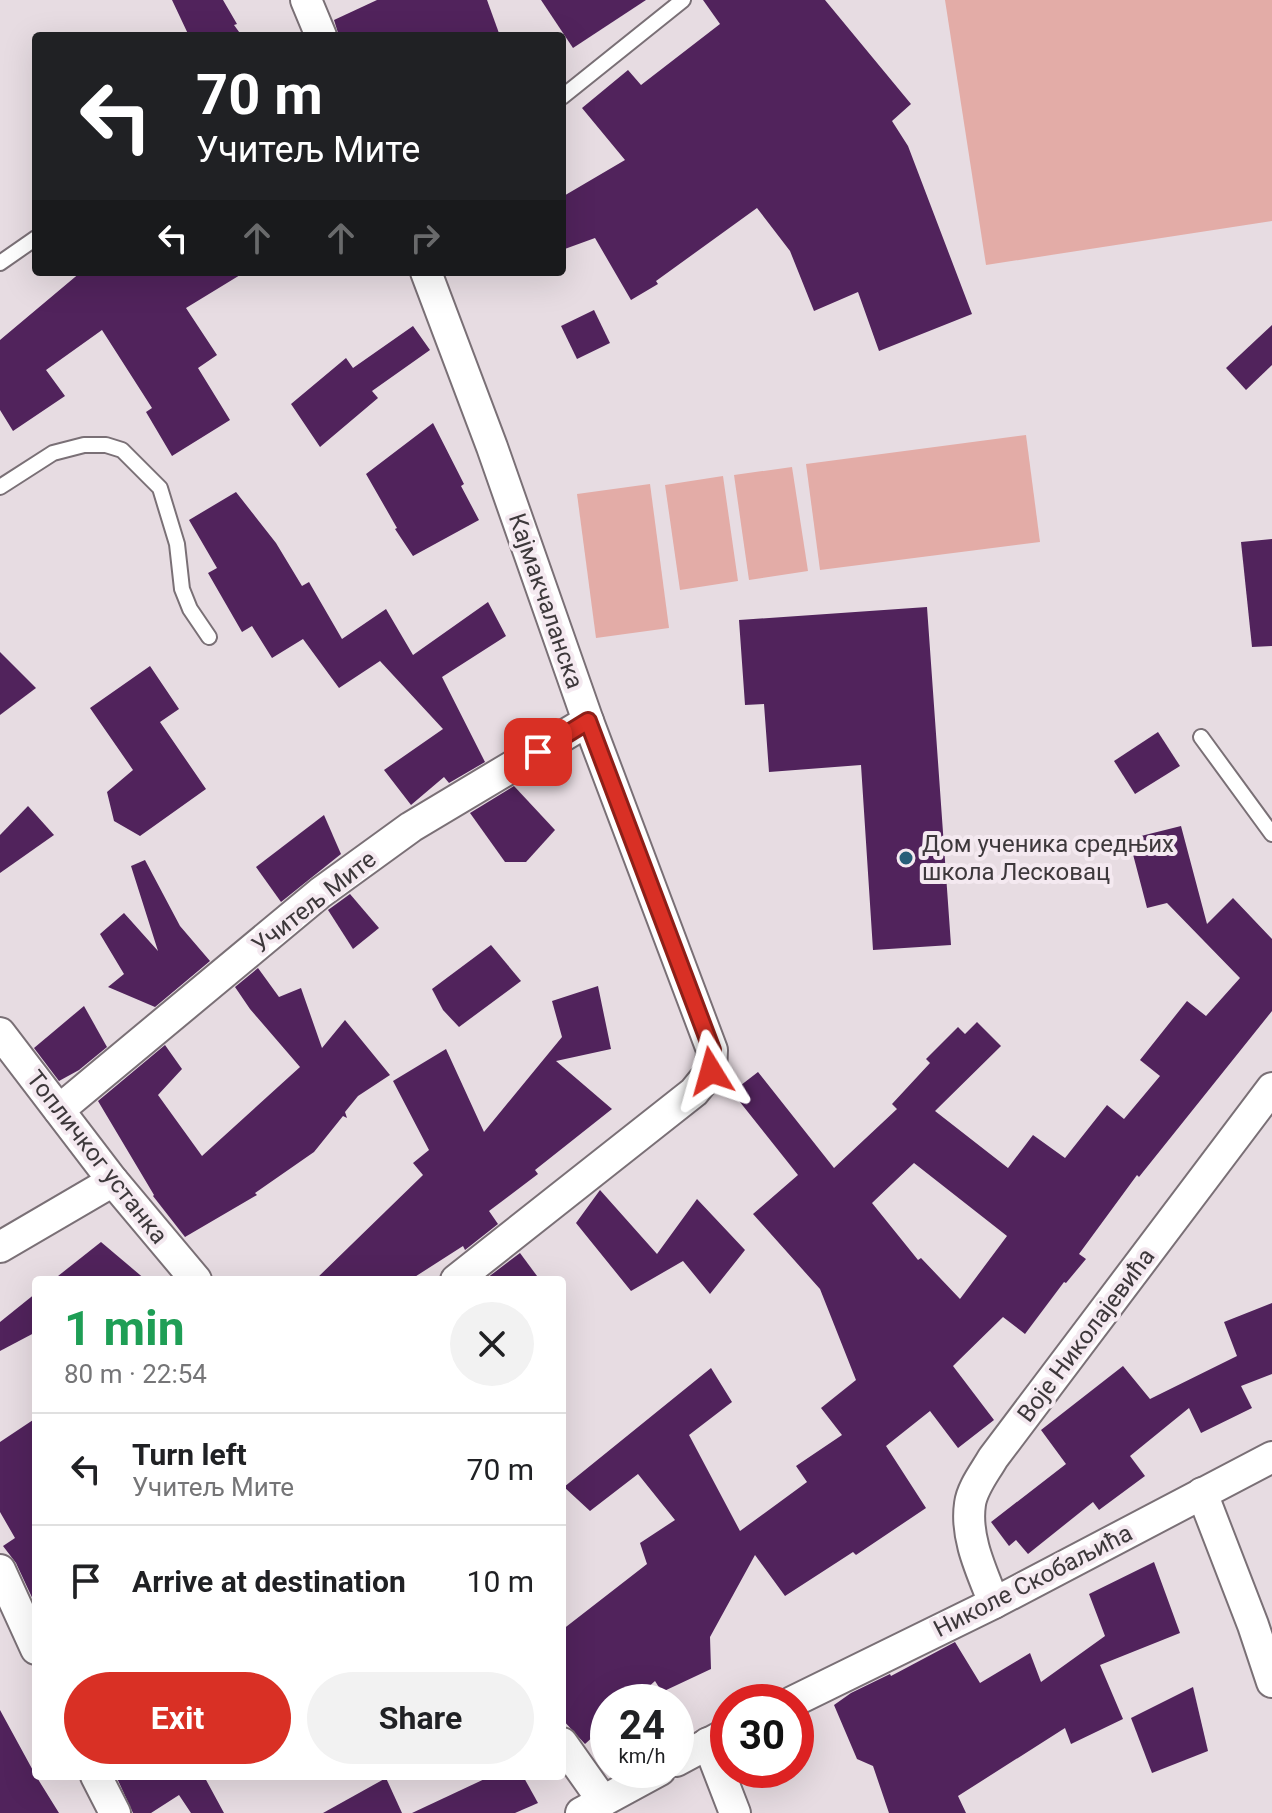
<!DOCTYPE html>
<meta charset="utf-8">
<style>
:root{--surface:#fff;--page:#f2f2f2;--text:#202124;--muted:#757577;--line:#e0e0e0;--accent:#d93025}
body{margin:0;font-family:Roboto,sans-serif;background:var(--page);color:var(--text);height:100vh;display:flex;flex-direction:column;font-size:30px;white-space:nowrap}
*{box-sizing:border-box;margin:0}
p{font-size:26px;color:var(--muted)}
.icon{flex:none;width:44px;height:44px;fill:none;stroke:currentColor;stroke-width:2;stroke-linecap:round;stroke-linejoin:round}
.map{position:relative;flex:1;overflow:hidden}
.side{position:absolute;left:32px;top:1276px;width:534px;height:504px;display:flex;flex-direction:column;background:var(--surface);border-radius:8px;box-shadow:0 8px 32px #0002}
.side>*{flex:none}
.hud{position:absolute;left:32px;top:32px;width:534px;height:244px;border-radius:8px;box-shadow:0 8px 32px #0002;background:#202124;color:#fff;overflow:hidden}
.speed{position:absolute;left:590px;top:1684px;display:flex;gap:16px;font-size:40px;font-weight:700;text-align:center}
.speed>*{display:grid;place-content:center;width:104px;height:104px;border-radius:50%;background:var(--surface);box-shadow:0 8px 32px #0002;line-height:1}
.speed small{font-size:20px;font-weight:400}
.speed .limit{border:12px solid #d22;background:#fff;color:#111}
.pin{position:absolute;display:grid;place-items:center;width:68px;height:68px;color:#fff;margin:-34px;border-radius:16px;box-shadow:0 4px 12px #0006}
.me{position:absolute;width:88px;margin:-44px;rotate:352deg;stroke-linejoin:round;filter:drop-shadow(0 0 6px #0008)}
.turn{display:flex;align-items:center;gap:28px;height:168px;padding:0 32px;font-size:36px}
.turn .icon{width:104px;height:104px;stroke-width:2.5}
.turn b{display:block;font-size:56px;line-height:68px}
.lanes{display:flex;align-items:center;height:76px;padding:0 32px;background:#0003;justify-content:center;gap:40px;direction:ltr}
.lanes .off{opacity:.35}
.round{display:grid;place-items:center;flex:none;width:84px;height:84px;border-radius:42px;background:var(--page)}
.headline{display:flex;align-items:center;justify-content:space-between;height:136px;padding:0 32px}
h1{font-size:48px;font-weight:700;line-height:60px;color:#1e9e55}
.primary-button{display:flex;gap:16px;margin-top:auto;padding:16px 32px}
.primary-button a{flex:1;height:92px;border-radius:48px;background:var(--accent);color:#fff;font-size:32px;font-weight:700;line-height:92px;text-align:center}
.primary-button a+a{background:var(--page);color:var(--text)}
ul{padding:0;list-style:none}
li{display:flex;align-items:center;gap:24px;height:112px;padding:0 32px;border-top:2px solid var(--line)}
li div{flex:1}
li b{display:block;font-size:30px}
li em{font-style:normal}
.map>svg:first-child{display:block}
.green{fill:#e3aca7}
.building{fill:#51235c;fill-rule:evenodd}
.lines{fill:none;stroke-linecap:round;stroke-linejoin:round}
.service-casing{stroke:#7a7076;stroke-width:18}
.minor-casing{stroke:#7a7076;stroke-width:34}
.service{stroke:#fff;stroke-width:14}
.minor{stroke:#fff;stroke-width:30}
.route-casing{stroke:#8d1f18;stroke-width:20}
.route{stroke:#d93025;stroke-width:14}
.poi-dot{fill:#275e79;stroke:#f4e9f0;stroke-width:3}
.labels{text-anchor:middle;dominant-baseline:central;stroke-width:8;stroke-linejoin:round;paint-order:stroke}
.street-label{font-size:24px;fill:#3d383b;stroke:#f4e9f0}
.poi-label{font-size:24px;fill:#3d383b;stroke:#f4e9f0;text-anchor:start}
</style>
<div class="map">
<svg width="1272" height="1813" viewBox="0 0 1272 1813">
<rect width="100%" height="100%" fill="#e7dce2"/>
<g class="green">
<polygon points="945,0 1272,0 1272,221 986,265"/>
<polygon points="1026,435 1040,542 820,570 806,464"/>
<polygon points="792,467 808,571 749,580 734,475"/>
<polygon points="723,476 738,581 680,590 665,485"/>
<polygon points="650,484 669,628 596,638 577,494"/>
</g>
<g class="building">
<polygon points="172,0 223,0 237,24 234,25 242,36 189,36"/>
<polygon points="377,0 487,0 500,36 339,36 334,20"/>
<polygon points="541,0 646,0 573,48"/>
<polygon points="703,0 825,0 911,104 892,121 908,146 972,314 879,351 858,292 814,311 790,251 757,208 656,281 658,284 631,300 595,238 562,250 562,197 625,160 582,108 628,70 641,85 720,24"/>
<polygon points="81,272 245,272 186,308 217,355 198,368 230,420 172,456 146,412 152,408 102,330 46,370 65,396 13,431 0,410 0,340"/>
<polygon points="594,310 610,343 577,359 561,326"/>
<polygon points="1272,325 1272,365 1246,390 1226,368"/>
<polygon points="413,326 430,350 372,391 378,398 320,447 291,404 346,358 353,368"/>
<polygon points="433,423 464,484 461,486 479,520 413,556 395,529 397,528 366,474"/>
<polygon points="236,492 276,543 302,586 309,582 342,639 386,609 413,655 488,602 506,636 442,677 485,762 449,783 444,777 411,805 384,770 443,729 380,661 339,688 303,639 272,658 252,626 242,632 208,573 217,568 189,520"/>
<polygon points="1272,539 1272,646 1252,647 1241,542"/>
<polygon points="927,607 951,945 873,950 861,765 769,772 764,704 745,705 739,620"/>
<polygon points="0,652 36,688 0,715"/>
<polygon points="150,666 179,709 160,722 206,789 140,836 114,821 107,792 133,770 90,708"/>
<polygon points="1158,732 1180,766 1135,794 1114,761"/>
<polygon points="514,786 555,830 526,862 505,862 470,813"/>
<polygon points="28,806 54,835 0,873 0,835"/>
<polygon points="324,815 341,854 281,902 256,867"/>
<path d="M1181,826L1207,924L1233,898L1272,939V1011L1139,1177L1137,1175L1079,1254L1086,1259L1066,1283L1064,1282L1025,1334L1003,1317L953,1366L994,1420L958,1448L930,1411L886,1446L926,1508L856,1555L853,1552L785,1596L755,1555L710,1637L711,1669L662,1692L655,1681L632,1702H608V1723L585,1744L562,1719V1630L647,1564L640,1543L675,1520L638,1474L590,1511L564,1487L711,1368L732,1402L689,1435L740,1531L807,1482L796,1466L842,1435L821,1408L856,1380L820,1289L753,1214L798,1175L732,1092L758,1072L834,1168L897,1109L892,1104L930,1063L926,1059L958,1027L965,1034L977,1022L1001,1046L935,1111L1008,1168L1033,1135L1065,1158L1107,1105L1124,1119L1160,1076L1140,1060L1187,1001L1206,1016L1240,978L1167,903L1147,908L1129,839ZM914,1163L1007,1236L960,1299L921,1258L918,1260L872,1203Z"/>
<polygon points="145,860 180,926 210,961 155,1007 108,987 124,974 100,934 124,913 158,951 131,866"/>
<polygon points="350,894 379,928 353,949 328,910"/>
<polygon points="491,945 521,981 459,1027 443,1010 432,989"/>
<polygon points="258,968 279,997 301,988 322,1048 345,1020 390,1075 358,1096 345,1112 347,1118 343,1116 314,1152 255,1193 257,1195 185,1237 153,1196 154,1195 98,1101 165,1045 182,1069 158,1095 202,1156 300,1067 250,1009 235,987"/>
<polygon points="598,986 611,1049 556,1061 612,1109 535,1170 538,1174 489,1211 498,1224 465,1250 463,1246 410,1280 315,1280 423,1175 413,1163 429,1150 393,1081 446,1049 484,1132 562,1037 552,1001"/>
<polygon points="84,1006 107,1047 79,1070 59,1081 34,1048"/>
<polygon points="600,1190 657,1254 697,1199 745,1250 710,1294 683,1261 631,1291 576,1223"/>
<polygon points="101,1242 146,1280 53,1280"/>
<polygon points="520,1253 540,1280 488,1280 487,1278"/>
<polygon points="36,1293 36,1332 0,1351 0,1322"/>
<polygon points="1272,1303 1272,1374 1241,1386 1252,1408 1201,1433 1189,1408 1130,1456 1145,1476 1099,1510 1093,1502 1028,1554 1016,1540 1009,1546 991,1522 1066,1464 1041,1430 1123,1366 1150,1399 1237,1356 1224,1322"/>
<polygon points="36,1418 36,1606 16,1563 3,1546 15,1538 0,1512 0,1442"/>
<polygon points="1154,1562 1180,1633 1100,1665 1123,1719 1071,1744 1065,1728 958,1796 966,1813 889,1813 873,1766 857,1759 834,1705 851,1693 890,1674 891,1676 955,1642 980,1683 1030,1653 1041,1682 1105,1636 1089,1594"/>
<polygon points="1193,1687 1208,1751 1152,1773 1131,1718"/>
<polygon points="0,1710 36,1776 59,1813 0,1813"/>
<polygon points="116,1776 208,1776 205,1778 224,1813 191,1813 179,1795 151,1813 133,1813"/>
<polygon points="491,1776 523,1776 538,1803 515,1813 412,1813"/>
<polygon points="386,1778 402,1813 323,1813"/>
</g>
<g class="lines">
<defs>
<g id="service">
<polyline points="562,97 683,0"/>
<polyline points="0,263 36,238"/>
<polyline points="0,487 53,453 84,445 106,445 122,450 160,488 177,544 182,589 190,609 209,637"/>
<polyline points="1201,737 1272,834"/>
</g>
<g id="minor">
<polyline points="306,0 321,36"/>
<polyline points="426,272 492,447 588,721 712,1050 711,1071 694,1092 456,1280"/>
<polyline points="0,1033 113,1181 196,1280"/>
<polyline points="59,1110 320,893 411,827 588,721"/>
<polyline points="0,1247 113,1181"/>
<polyline points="1202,1493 1253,1625 1272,1682"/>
<polyline points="0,1570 36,1649"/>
<path d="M994,1603C982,1572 965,1538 970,1504C972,1488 985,1472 993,1458L1272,1088"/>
<polyline points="792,1702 994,1603 1272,1457"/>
<polyline points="562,1743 603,1801"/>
<polyline points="708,1743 735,1813"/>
<polyline points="676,1761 728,1733"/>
<polyline points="96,1776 115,1813"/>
<polyline points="581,1813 660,1770"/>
</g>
</defs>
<use href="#service" class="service-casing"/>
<use href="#minor" class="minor-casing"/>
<use href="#service" class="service"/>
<use href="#minor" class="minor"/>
</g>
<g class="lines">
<defs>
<polyline id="route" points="538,752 588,721 712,1050 711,1071"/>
</defs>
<use href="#route" class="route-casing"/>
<use href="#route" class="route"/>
</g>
<circle class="poi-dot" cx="906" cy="858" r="8"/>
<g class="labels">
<g class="street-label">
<text transform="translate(546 601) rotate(71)">Кајмакчаланска</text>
<text transform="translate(314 902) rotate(-38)">Учитељ Мите</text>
<text transform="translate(97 1157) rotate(52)">Топличког устанка</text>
<text transform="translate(1086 1335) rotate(-53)">Воје Николајевића</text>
<text transform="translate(1033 1581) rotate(-27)">Николе Скобаљића</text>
</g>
<g class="poi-label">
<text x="922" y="844">Дом ученика средњих<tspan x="922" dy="28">школа Лесковац</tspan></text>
</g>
</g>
</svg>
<div class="speed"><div>24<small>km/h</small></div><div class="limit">30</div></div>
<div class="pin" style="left:538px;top:752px;background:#d93025"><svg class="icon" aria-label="arrive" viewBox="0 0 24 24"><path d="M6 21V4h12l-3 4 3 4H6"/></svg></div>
<svg class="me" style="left:711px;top:1071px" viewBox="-20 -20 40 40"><path d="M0-17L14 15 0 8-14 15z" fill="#d93025" stroke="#fff" stroke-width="4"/></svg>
<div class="hud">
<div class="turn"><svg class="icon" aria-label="left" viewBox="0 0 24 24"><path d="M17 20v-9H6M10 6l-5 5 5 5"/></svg><div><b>70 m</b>Учитељ Мите</div></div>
<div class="lanes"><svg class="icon" aria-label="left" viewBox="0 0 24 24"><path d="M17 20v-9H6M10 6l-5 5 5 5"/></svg><svg class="icon off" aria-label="ahead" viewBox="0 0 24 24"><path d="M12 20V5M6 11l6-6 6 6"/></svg><svg class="icon off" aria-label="ahead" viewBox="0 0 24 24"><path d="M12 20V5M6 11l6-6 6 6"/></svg><svg class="icon off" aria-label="right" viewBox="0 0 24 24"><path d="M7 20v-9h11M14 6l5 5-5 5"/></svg></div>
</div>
<section class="side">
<div class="headline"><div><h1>1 min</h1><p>80 m · 22:54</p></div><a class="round"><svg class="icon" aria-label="close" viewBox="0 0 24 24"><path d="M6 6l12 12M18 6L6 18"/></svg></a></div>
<ul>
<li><svg class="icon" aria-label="left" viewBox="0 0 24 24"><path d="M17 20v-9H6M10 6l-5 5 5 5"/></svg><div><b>Turn left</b><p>Учитељ Мите</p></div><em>70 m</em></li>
<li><svg class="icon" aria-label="arrive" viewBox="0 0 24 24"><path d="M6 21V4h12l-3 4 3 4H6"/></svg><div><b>Arrive at destination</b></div><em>10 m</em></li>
</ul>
<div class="primary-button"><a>Exit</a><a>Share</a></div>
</section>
</div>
